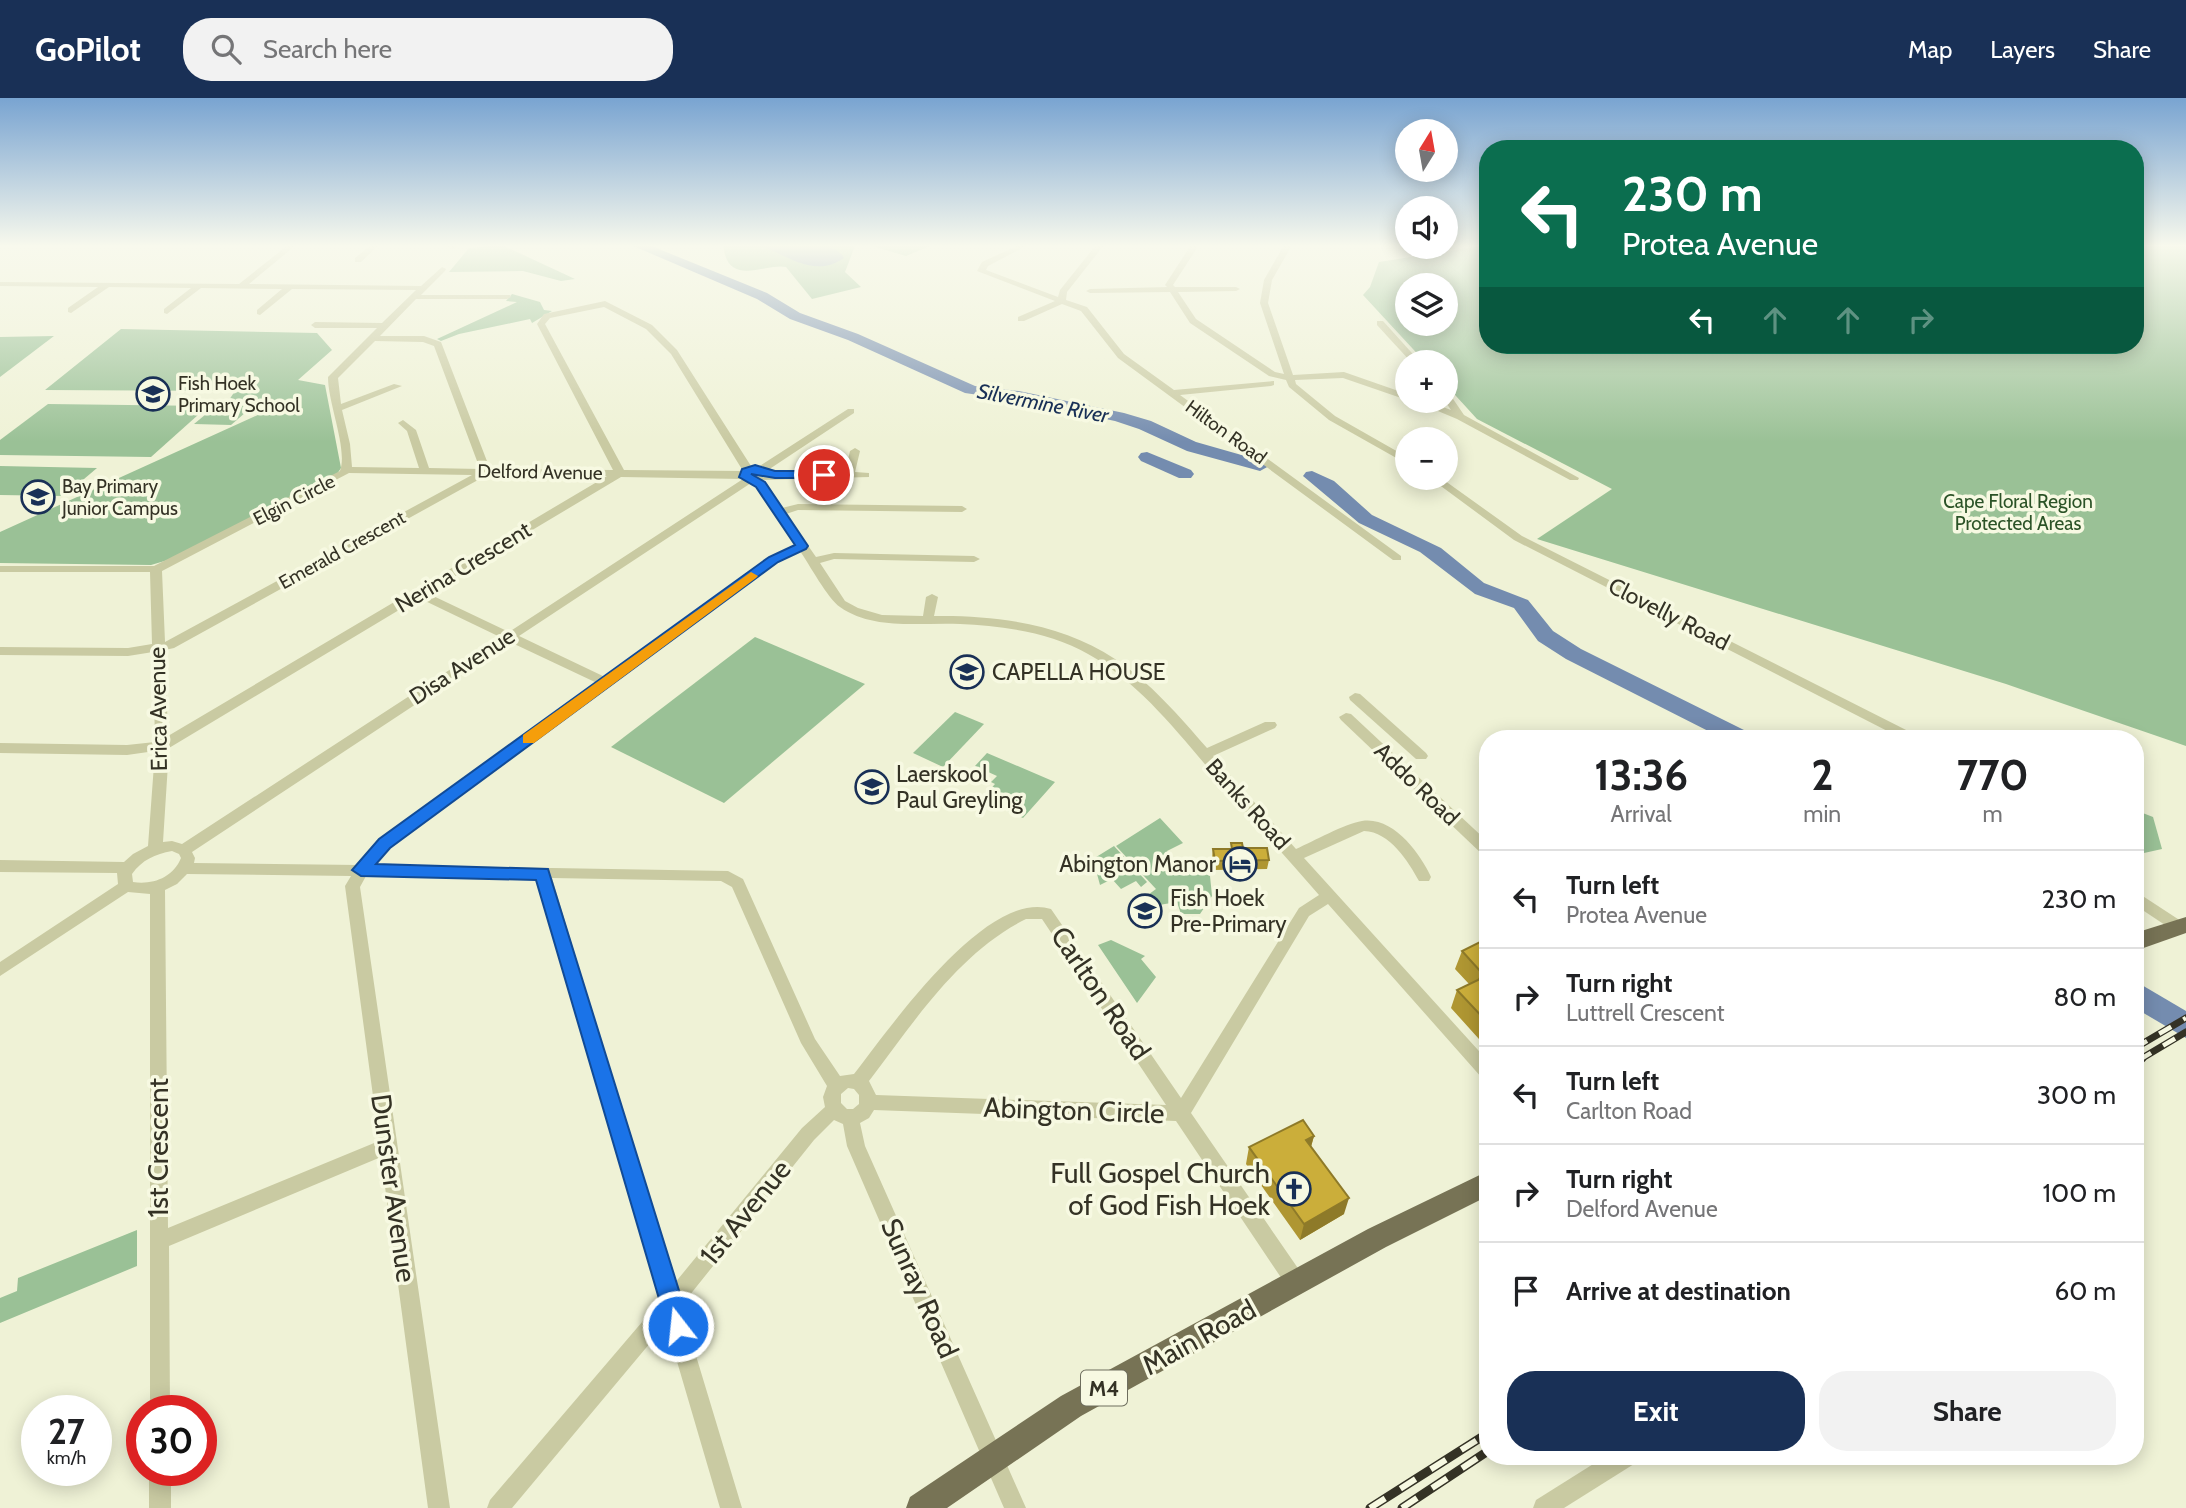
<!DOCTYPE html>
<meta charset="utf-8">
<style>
:root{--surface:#fff;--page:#f2f2f2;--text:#202124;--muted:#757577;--line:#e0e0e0;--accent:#193056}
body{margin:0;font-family:Cabin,sans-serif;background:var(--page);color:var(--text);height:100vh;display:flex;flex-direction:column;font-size:26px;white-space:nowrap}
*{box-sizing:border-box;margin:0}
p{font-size:23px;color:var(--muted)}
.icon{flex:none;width:38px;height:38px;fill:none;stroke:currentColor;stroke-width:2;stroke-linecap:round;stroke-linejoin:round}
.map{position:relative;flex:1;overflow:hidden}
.panel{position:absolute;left:1479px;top:632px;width:665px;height:735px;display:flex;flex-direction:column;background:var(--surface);border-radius:28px;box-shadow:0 4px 18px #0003}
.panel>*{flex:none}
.top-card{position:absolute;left:1479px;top:42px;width:665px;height:214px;border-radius:28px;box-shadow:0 4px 18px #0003;background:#0b6e4f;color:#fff;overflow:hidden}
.needle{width:46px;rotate:11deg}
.tools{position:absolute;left:1395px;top:21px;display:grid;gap:14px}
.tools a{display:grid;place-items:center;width:63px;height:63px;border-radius:50%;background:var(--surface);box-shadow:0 4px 18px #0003;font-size:35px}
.speed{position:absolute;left:21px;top:1297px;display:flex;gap:14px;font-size:35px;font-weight:700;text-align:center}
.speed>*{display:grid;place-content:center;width:91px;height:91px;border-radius:50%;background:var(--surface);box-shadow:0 4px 18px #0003;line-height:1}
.speed small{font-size:18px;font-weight:400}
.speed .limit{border:10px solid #d22;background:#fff;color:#111}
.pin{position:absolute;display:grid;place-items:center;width:60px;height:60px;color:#fff;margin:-30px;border:4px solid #fff;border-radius:50%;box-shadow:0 2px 7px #0007}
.me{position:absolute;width:77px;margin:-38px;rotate:344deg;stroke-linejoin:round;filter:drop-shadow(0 0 5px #0008)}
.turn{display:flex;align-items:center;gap:24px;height:147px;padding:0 28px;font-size:32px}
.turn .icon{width:91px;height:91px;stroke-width:2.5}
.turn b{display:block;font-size:49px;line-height:60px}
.lanes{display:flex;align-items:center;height:66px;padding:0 28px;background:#0003;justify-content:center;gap:35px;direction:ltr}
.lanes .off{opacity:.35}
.eta{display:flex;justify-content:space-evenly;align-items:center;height:119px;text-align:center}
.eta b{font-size:42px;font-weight:700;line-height:49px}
.action{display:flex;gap:14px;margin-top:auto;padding:14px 28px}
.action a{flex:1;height:80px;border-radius:28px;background:var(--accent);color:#fff;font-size:28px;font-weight:700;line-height:80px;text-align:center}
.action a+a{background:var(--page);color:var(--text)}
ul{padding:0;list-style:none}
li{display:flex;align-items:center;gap:21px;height:98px;padding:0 28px;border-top:2px solid var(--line)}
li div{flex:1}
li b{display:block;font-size:26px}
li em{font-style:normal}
header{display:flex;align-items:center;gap:42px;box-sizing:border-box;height:98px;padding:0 35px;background:var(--accent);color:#fff}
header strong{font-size:33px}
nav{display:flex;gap:38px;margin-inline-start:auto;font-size:24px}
.search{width:490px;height:63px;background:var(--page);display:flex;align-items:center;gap:18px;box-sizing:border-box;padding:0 24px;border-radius:28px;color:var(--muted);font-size:26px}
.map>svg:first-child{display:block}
.green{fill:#9ac196;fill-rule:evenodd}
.water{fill:#748caf}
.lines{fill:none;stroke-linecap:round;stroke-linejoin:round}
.river{fill:#748caf;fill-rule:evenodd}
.minor{fill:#c9caa2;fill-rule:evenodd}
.primary{fill:#777355;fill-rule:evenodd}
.rail-far1-casing{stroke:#343225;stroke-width:7}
.rail-casing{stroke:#343225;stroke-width:9}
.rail-far1{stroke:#f7f9e2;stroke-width:4.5;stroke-dasharray:14;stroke-linecap:butt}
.rail{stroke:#f7f9e2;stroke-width:6;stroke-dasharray:18;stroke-linecap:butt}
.wall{fill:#af9632}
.shaded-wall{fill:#8e7a29}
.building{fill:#cbae3a;stroke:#8e7a29;stroke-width:2}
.route{fill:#1a73e8;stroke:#114b97;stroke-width:2}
.slow{fill:#f59e0b}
.labels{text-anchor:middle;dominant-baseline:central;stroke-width:7;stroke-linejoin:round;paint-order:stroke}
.far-poi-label{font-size:19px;fill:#343225;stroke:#f7f9e2;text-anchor:start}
.far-street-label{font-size:19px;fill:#343225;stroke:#f7f9e2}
.far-park-label{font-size:19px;fill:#2b5327;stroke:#f7f9e2}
.far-water-label{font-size:21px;font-style:italic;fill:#193056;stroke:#f7f9e2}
.shield{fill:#f7f9e2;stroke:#6e6e5e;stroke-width:2}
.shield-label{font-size:21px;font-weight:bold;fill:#343225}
.street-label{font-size:23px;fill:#343225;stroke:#f7f9e2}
.poi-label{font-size:23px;fill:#343225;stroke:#f7f9e2;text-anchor:start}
.near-street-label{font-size:28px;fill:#343225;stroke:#f7f9e2}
.near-poi-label{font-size:28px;fill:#343225;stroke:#f7f9e2;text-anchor:end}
</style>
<header>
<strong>GoPilot</strong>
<div class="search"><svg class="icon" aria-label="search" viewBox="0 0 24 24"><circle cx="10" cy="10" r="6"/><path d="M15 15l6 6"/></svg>Search here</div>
<nav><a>Map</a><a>Layers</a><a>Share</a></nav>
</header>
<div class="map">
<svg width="2186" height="1410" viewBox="0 0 2186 1410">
<rect width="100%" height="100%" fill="#eff2d6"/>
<g class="green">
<polygon points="502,147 575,181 561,183 523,173 449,174 469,150"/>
<path d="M723,147H932L906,158L872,148H855L845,174L861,189L812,201L786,169C768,165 734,186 725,157C724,154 724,150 723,147Z"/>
<path d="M1487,147L1488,247H2135V147H2186V648L2006,586L1537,441L1612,391L1477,321L1446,287V264H1425L1363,197L1370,189L1379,164ZM1407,187H1446V226H1407Z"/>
<polygon points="512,196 540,204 544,212 552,213 532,225 530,221 459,236 441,243 437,241 517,204 506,203"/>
<polygon points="121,231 317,235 332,252 298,282 325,287 341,370 337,376 168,462 151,467 0,465 0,434 284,305 229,302 235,293 45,292"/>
<polygon points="54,238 0,279 0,239"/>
<polygon points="48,306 208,308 151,359 0,357 0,342"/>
<polygon points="217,307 253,308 231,327 194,326"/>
<polygon points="0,368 97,370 64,398 0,397"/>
<polygon points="755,539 865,586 724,705 611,649"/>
<polygon points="955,614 984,626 943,669 913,655"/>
<polygon points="987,655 1055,684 1023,720 981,701 995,686 991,684 997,678 975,668"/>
<polygon points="2135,712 2153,719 2162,751 2135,757"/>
<polygon points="1160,720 1183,745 1167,753 1171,760 1210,778 1212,798 1200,816 1181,816 1177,804 1159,807 1141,802 1156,791 1116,748"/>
<polygon points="1114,748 1147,784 1141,789 1136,783 1121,791 1112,781 1100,787 1093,761"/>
<polygon points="1111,842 1145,858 1141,861 1156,879 1137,905 1098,847"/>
<polygon points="137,1132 137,1168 0,1225 0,1200 17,1193 18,1180"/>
</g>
<path class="water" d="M759,147C778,146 836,140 844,160C814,181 787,157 759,147Z"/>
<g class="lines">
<g class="river">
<polygon points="631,147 649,147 767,195 800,215 858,236 975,288 1019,293 1124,315 1151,323 1196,344 1266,364 1269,368 1260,373 1187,353 1139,331 1115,323 1019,303 965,295 848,242 790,221 757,201"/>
<polygon points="1147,354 1191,372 1194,376 1191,380 1179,380 1141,363 1138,359 1141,355"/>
<polygon points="1312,373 1334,383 1372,417 1441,450 1484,485 1528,502 1553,533 1581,551 1748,634 1751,640 1722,640 1566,561 1538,543 1514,510 1475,496 1420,454 1359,425 1303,378 1306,374"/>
<polygon points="2135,883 2186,913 2186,940 2135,910"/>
</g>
<g class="minor">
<path d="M288,147H296L249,186L421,188L442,169L446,171L445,173L421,197H510L511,199L507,201H416L380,238H424L441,244L490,371L613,372L537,226L544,216L605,203L652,227L677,252L751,368L758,369L848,311H854V315L768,372V375L845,374L850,353L855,350L860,353L855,374L869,375V379L761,382L765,384L782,410L798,406L962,408L967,411L962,414L798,412L786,416L816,459L834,455L974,458L980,461L974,464L834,461L820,465L845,503L858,510L882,517L923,518L926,499L932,496L938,499L934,518C996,517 1063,526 1115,561C1150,584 1179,618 1207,650L1265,624H1275L1277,627L1275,630L1213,658L1296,751C1314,743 1344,726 1362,723C1393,718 1420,755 1431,779L1429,783H1419C1408,763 1390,734 1364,733L1304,760L1488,963V982L1482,980L1328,806L1309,818L1191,1015L1304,1179L1307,1186L1304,1193L1297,1196L1290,1193L1176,1023L874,1012L869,1020L860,1025L865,1048L1026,1410H1004L847,1048L843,1026L834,1022L814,1042L681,1208L742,1410H720L666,1226L512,1410H487L490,1402L660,1203L537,780L366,778L360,789L450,1410H428L381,1059L169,1148L170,1312H150V796L128,794L0,878V864L118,786L117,775L0,774V762L124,764L133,756L148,748L155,653L127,657L0,655V645L127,647L155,644L153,554L128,558L0,557V549L128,550L152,546L150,474H0V468H154L340,373C348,351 328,306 328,279L377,230H315L311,227L315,224L382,225L416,192L292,191L260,217L257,216V212L282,191L201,190L167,216L164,215V211L191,190L109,189L71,215L68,214V210L98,189L0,188V184L239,186ZM604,209L646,231L671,256L743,373L624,372L545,226L550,220ZM375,243L423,244L434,248L480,371L429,370L416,332L403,322L398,325L407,333L419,370L352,369L350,346L342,312L402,288L394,286L341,306L338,280ZM349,375L472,377L165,544L162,473ZM487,377L607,378L168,638L165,552L174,550ZM621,379L743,381L509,534L427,495ZM751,385L757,388L796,447L769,460L605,579L519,538ZM800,453C809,466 828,501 840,509C874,533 921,524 960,526C1003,528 1050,534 1088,556C1142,586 1181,639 1221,685C1253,723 1286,759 1319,797L1299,810L1181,1000L1051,811C987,790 889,931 854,976L840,978L815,941L743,781L728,773L374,767L390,750L777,464ZM419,500L500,539L182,746L172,743L163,744L169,650ZM510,544L597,585L380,742L358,767L194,765L195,760L192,754ZM172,753L179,756L181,760C173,780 152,787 133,784L132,776C142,762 155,756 172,753ZM187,776L351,778L345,788L379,1043L168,1130L165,792L177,786ZM552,780L721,783L732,789L801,945L827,988L823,999L825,1009L802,1030L674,1186ZM1026,821H1042L1166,1007L876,997L869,983C914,924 958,855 1026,821ZM848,990L854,991L859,997V1006L853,1011H847L841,1005V996Z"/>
<polygon points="371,147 379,147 361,164 355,164 355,160"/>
<polygon points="441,147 453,147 457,149 453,151"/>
<polygon points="1019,147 1028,147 988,168 986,172 1058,199 1060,192 1096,147 1104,147 1067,194 1066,202 1087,209 1124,256 1174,292 1274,283 1274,287 1271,288 1180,297 1401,458 1401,462 1393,462 1118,260 1081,213 1062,206 1024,223 1018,223 1018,219 1055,203 977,173 982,164"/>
<polygon points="1191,147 1199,147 1173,187 1175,189 1236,189 1240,191 1236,193 1178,194 1196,221 1275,274 1284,276 1260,205 1264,182 1284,147 1292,147 1272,182 1268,205 1293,277 1344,274 1407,296 1407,302 1343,280 1295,282 1296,286 1335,318 1407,359 1407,366 1329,322 1289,289 1286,282 1269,278 1190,225 1170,194 1090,195 1086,193 1090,191 1167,189 1165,187"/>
<polygon points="1377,223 1383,223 1420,264 1411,264 1377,227"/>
<polygon points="1446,294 1449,295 1464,317 1579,380 1578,382 1570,382 1457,321 1414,303 1427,303 1451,312 1445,303"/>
<polygon points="1430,380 1441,380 1522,438 1916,637 1918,640 1901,640 1514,442"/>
<polygon points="1355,595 1360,596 1426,655 1428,658 1426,661 1416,661 1350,602 1349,599"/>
<polygon points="1346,615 1351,616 1488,744 1488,758 1483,757 1341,622 1339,619"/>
<polygon points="2135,793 2184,825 2184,833 2179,835 2174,833 2135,807"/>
<polygon points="1606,1358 1637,1358 1634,1366 1564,1410 1533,1410 1536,1402"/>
<rect x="149" y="1372" width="22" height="38"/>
</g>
<g class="primary">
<polygon points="2186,819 2186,835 2135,853 2135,835"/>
<polygon points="1488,1073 1488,1098 1386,1149 1081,1318 947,1410 906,1410 910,1399 1061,1298 1368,1131"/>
</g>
<defs>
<g id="rail-far1">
<polyline points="2135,950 2186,920"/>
<polyline points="2139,962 2186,934"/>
</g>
<g id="rail">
<polyline points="2135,964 2142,960"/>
<polyline points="1370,1410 1488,1335"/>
<polyline points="1402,1410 1488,1353"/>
</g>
</defs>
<use href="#rail-far1" class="rail-far1-casing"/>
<use href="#rail" class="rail-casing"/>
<use href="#rail-far1" class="rail-far1"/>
<use href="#rail" class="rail"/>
</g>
<g class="wall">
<polygon points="1231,745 1269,762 1267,771 1214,772 1212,760 1213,751 1231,751"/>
<polygon points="1488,840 1487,885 1488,951 1451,910 1457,892 1469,886 1455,871 1462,853"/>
<polygon points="1314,1038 1311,1049 1344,1116 1300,1142 1246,1066 1249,1049"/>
</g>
<g class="shaded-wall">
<polygon points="1488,871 1488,885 1474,892 1481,874"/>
<polygon points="1314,1038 1309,1055 1306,1042"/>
<polygon points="1349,1100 1344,1116 1300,1142 1304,1126"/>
</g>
<g class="building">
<polygon points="1231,745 1242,745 1243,750 1267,750 1269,762 1215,763 1213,751 1232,751"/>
<polygon points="1488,840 1488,871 1481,874 1462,853"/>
<polygon points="1482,880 1488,886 1488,925 1457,892"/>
<polygon points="1303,1022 1314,1038 1306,1042 1349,1100 1304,1126 1249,1049"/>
</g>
<linearGradient id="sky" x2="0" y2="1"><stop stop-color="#79a4d1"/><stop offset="0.43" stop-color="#f8f9ed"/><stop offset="1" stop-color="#f8f9ed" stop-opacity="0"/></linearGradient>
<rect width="2186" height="344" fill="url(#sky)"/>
<polygon class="route" points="755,367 775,373 824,373 830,377 824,380 775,380 751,376 765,384 808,448 806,451 778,464 390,750 376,766 548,771 690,1228 686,1236 678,1239 670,1236 667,1228 536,782 361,778 352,772 379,741 769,459 795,447 756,389 739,379 742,371"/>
<polygon class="slow" points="751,474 758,478 756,480 534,645 523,645 523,637"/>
<defs>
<symbol id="school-ring" viewBox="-11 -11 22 22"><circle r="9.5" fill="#f7f9e2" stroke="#193056" stroke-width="1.5"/><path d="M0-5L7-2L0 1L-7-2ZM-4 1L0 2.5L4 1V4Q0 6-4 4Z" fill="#193056"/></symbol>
<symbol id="hotel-ring" viewBox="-11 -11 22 22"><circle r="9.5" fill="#f7f9e2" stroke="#193056" stroke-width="1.5"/><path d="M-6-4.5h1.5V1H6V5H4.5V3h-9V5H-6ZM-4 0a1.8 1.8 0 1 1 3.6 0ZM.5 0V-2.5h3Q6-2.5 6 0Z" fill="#193056"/></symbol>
<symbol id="church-ring" viewBox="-11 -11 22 22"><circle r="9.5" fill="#f7f9e2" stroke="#193056" stroke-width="1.5"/><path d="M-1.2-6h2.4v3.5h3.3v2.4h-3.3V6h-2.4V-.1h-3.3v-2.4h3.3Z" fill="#193056"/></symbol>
</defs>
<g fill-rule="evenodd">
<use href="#school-ring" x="134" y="277" width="38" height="38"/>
<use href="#school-ring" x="19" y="380" width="38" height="38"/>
<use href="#school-ring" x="948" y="555" width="38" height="38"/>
<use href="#school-ring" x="853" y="670" width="38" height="38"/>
<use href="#hotel-ring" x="1221" y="747" width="38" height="38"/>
<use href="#school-ring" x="1126" y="794" width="38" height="38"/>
<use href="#church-ring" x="1275" y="1072" width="38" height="38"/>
</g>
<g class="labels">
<g class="far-poi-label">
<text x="178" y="285">Fish Hoek<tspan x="178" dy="22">Primary School</tspan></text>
<text x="62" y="388">Bay Primary<tspan x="62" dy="22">Junior Campus</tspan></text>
</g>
<g class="far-street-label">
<text transform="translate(1226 334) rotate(36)">Hilton Road</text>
<text transform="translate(540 374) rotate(1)">Delford Avenue</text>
<text transform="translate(294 402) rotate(-27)">Elgin Circle</text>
<text transform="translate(342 452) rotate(-29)">Emerald Crescent</text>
</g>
<g class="far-park-label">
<text x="2018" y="403">Cape Floral Region<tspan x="2018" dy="22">Protected Areas</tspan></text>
</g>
<g class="far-water-label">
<text transform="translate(1043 305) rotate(11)">Silvermine River</text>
</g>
<rect class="shield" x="1081" y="1272.5" width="46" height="35" rx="5"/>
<g class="shield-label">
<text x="1104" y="1290">M4</text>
</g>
<g class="street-label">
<text transform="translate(463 469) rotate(-31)">Nerina Crescent</text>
<text transform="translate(1669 516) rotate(27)">Clovelly Road</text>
<text transform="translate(462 568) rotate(-33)">Disa Avenue</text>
<text transform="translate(158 611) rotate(-91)">Erica Avenue</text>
<text transform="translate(1417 686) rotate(44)">Addo Road</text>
<text transform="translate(1248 706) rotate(48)">Banks Road</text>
</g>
<g class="poi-label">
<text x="992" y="574">CAPELLA HOUSE</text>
<text x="896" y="676">Laerskool<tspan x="896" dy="26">Paul Greyling</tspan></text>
<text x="1216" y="766" text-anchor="end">Abington Manor</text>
<text x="1170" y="800">Fish Hoek<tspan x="1170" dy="26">Pre-Primary</tspan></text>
</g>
<g class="near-street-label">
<text transform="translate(1101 895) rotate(56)">Carlton Road</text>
<text transform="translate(1074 1012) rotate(2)">Abington Circle</text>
<text transform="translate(158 1050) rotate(-90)">1st Crescent</text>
<text transform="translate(394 1090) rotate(82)">Dunster Avenue</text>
<text transform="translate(745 1114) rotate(-51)">1st Avenue</text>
<text transform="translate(920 1190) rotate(66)">Sunray Road</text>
<text transform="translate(1199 1239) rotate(-29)">Main Road</text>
</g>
<g class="near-poi-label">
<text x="1270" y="1075">Full Gospel Church<tspan x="1270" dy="32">of God Fish Hoek</tspan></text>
</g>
</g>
</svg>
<div class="tools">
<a><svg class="needle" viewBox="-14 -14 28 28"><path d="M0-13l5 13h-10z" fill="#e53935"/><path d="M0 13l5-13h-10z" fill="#757577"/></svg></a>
<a><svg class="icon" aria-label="sound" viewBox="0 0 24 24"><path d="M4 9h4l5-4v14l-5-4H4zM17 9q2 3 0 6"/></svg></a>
<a><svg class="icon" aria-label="layers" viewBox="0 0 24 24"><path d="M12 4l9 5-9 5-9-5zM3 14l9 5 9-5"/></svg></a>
<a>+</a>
<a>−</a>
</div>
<div class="speed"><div>27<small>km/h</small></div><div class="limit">30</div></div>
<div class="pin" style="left:824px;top:377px;background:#d93025"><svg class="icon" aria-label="arrive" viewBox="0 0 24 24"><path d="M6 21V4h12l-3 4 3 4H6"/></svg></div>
<svg class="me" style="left:678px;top:1228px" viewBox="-20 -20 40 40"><circle r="17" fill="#1a73e8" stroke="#fff" stroke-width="3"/><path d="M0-11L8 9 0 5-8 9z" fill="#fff"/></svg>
<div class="top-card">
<div class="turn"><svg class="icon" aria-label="left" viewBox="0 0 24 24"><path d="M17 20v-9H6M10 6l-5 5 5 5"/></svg><div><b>230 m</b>Protea Avenue</div></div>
<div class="lanes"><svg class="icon" aria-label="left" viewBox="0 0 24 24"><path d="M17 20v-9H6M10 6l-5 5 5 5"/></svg><svg class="icon off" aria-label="ahead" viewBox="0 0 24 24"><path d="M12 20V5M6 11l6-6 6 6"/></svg><svg class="icon off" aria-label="ahead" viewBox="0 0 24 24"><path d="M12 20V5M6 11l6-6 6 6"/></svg><svg class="icon off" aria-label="right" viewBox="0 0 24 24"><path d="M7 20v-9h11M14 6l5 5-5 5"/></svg></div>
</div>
<section class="panel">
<div class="eta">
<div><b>13:36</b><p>Arrival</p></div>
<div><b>2</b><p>min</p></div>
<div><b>770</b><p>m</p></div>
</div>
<ul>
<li><svg class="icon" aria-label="left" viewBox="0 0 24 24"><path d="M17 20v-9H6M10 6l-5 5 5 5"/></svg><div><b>Turn left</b><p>Protea Avenue</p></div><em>230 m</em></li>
<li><svg class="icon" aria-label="right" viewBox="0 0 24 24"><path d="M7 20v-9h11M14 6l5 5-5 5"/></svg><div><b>Turn right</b><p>Luttrell Crescent</p></div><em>80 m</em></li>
<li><svg class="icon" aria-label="left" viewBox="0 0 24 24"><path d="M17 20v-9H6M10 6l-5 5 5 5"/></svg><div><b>Turn left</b><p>Carlton Road</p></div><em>300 m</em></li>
<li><svg class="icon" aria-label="right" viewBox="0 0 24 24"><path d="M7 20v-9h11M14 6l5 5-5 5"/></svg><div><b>Turn right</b><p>Delford Avenue</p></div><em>100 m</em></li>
<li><svg class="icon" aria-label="arrive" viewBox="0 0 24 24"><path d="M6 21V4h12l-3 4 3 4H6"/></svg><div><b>Arrive at destination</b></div><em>60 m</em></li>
</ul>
<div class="action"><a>Exit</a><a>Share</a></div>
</section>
</div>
